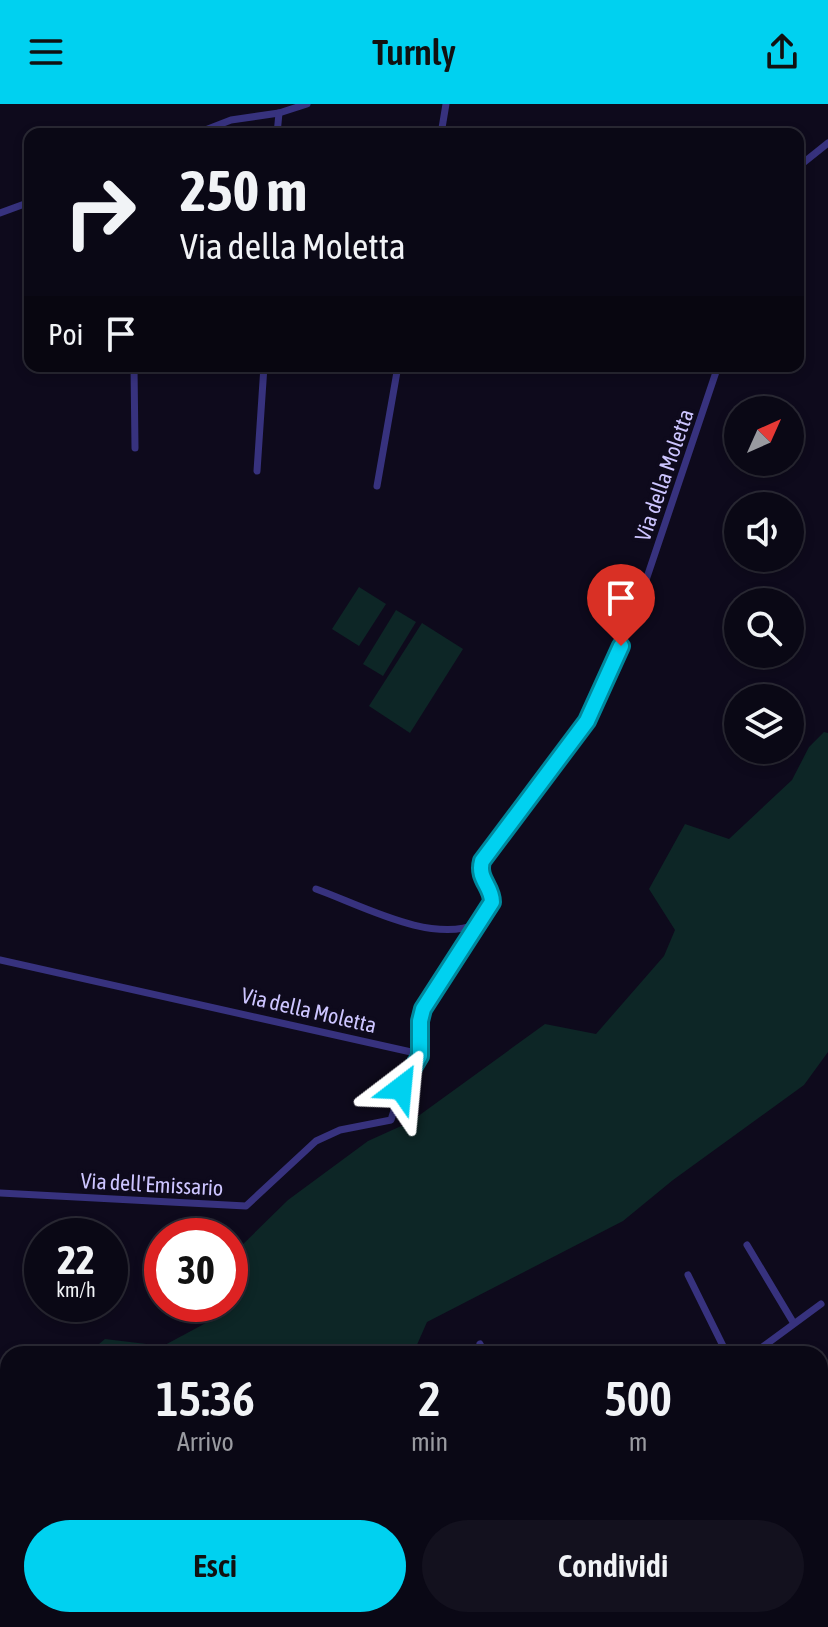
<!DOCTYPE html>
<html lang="it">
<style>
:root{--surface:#0a0815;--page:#13111e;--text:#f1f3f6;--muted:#999aa0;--line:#2a2934;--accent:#00d1f0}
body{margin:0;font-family:"Asap Condensed",sans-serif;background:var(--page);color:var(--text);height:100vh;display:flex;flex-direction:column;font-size:30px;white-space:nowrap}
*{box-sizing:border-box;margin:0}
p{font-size:26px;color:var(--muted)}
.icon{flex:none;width:44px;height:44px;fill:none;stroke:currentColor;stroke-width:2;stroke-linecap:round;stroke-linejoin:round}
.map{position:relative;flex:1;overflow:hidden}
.panel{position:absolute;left:0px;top:1242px;width:828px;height:282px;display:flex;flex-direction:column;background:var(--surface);border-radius:24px 24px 0 0;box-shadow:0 4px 12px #0003,0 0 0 2px var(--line)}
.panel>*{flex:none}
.guide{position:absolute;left:24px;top:24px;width:780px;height:244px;border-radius:16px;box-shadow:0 4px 12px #0003,0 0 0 2px var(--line);background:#0a0815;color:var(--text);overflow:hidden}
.needle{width:52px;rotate:45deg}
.fabs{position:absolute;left:724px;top:292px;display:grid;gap:16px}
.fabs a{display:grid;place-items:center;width:80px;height:80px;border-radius:50%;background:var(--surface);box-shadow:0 4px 12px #0003,0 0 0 2px var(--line);font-size:40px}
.speed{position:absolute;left:24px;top:1114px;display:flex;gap:16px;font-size:40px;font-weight:700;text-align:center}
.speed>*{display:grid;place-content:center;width:104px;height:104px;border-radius:50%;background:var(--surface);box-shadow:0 4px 12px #0003,0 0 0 2px var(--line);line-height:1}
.speed small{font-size:20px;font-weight:400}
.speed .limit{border:12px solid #d22;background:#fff;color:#111}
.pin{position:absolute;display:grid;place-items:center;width:68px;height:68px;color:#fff;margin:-82px -34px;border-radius:50% 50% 50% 0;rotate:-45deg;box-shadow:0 0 8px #0007}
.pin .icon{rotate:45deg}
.me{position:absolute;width:88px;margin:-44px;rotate:29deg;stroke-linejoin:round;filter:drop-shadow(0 0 6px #0008)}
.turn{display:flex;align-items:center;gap:28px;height:168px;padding:0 24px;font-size:36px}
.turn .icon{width:104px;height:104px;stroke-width:2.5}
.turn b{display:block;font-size:56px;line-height:68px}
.then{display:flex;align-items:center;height:76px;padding:0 24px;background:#0003;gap:16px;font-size:30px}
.eta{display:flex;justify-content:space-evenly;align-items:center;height:136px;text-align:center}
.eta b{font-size:48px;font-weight:600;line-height:56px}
.cta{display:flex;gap:16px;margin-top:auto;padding:16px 24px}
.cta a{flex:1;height:92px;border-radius:48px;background:var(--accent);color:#111;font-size:32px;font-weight:600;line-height:92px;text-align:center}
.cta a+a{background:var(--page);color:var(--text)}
header{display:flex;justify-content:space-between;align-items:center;height:104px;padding:0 24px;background:var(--accent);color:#111;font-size:36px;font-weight:600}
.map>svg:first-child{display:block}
.green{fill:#0d2626}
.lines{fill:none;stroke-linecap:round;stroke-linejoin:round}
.minor{stroke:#37327e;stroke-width:7}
.major{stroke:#c14cff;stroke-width:9}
.route-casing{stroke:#00889c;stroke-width:20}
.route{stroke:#00d1f0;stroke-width:14}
.labels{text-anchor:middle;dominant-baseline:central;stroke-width:8;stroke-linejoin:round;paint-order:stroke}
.street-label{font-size:22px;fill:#cdc5ff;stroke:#0e0a1c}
</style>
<header><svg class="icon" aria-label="menu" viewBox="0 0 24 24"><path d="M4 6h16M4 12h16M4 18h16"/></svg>Turnly<svg class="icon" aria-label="share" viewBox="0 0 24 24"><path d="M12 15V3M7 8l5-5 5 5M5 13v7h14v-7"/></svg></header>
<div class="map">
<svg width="828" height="1523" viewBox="0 0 828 1523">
<rect width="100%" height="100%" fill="#0e0a1c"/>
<g class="green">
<polygon points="359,483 386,500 359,542 332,525"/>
<polygon points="396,506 416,518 383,572 363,560"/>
<polygon points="422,519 463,545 410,629 369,602"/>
<polygon points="824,628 828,629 828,948 804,981 673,1076 623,1117 427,1218 416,1243 401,1250 87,1250 105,1235 163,1242 217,1213 221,1200 230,1200 230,1166 235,1148 288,1096 368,1037 410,1018 545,920 596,930 664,852 675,826 649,785 685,720 729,735 792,676 809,643"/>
<polygon points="8,1274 8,1383 0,1384 0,1275"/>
<polygon points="126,1516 197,1516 198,1523 134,1523"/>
</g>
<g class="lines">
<g class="minor">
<polyline points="195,30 231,16 279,9 307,0"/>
<polyline points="277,30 279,9"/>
<polyline points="441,30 446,0"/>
<polyline points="798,63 828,39"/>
<polyline points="0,109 30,98"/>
<polyline points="134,262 135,344"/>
<polyline points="257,367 264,262"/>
<polyline points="377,382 398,262"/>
<path d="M316,785C361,801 431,840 477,820"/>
<path d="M0,856L420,950V917L423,905L492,798C492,782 477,775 482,757L585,620L600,594L640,494L718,262"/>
<polyline points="0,1089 246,1102 316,1037 340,1026 391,1016 402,980 420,950"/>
<polyline points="747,1141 793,1218"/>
<polyline points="688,1171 727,1250"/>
<polyline points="480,1240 485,1250"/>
<polyline points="753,1250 821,1200"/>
<polyline points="820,1329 828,1328"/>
<polyline points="820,1369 828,1366"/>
<polyline points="0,1432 8,1433"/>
<polyline points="820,1436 828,1429"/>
<polyline points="0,1444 8,1447"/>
<polyline points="119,1516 127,1523"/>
<polyline points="201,1516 202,1523"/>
<polyline points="424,1516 424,1523"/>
<polyline points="478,1516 481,1523"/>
<polyline points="495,1516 498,1523"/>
<polyline points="593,1516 594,1523"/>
<polyline points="328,1523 333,1516"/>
<polyline points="704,1523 713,1516"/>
</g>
<g class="major">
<polyline points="820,1506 828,1500"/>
<polyline points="796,1523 806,1516"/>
<polyline points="817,1523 828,1515"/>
</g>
</g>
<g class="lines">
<defs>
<path id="route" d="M401,984L420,952V917L423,905L492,798C492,782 477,775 482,757L587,617L621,542"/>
</defs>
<use href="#route" class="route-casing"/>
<use href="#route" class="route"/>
</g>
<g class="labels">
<g class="street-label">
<text transform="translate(664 371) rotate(-71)">Via della Moletta</text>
<text transform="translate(309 906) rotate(13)">Via della Moletta</text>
<text transform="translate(152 1080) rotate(3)">Via dell'Emissario</text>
</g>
</g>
</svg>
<div class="fabs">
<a><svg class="needle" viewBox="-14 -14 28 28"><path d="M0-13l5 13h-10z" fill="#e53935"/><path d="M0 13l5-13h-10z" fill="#999aa0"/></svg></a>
<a><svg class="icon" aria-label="sound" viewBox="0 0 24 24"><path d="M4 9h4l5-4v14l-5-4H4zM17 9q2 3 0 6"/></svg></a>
<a><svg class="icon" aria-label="search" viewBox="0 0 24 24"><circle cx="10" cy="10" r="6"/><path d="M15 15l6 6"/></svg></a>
<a><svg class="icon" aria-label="layers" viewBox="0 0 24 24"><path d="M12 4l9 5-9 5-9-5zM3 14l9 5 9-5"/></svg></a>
</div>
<div class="speed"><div>22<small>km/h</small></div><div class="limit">30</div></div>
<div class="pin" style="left:621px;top:542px;background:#d93025"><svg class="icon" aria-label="arrive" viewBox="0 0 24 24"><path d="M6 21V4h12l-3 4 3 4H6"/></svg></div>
<svg class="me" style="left:401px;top:984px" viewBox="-20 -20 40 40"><path d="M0-17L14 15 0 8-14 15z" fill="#00d1f0" stroke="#fff" stroke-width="4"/></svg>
<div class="guide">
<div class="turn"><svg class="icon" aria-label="right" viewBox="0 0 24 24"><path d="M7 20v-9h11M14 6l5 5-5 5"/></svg><div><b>250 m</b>Via della Moletta</div></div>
<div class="then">Poi<svg class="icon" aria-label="arrive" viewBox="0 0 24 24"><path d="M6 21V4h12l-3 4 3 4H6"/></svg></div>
</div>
<section class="panel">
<div class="eta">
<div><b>15:36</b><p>Arrivo</p></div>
<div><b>2</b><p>min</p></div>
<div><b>500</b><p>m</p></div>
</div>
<div class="cta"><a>Esci</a><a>Condividi</a></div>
</section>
</div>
